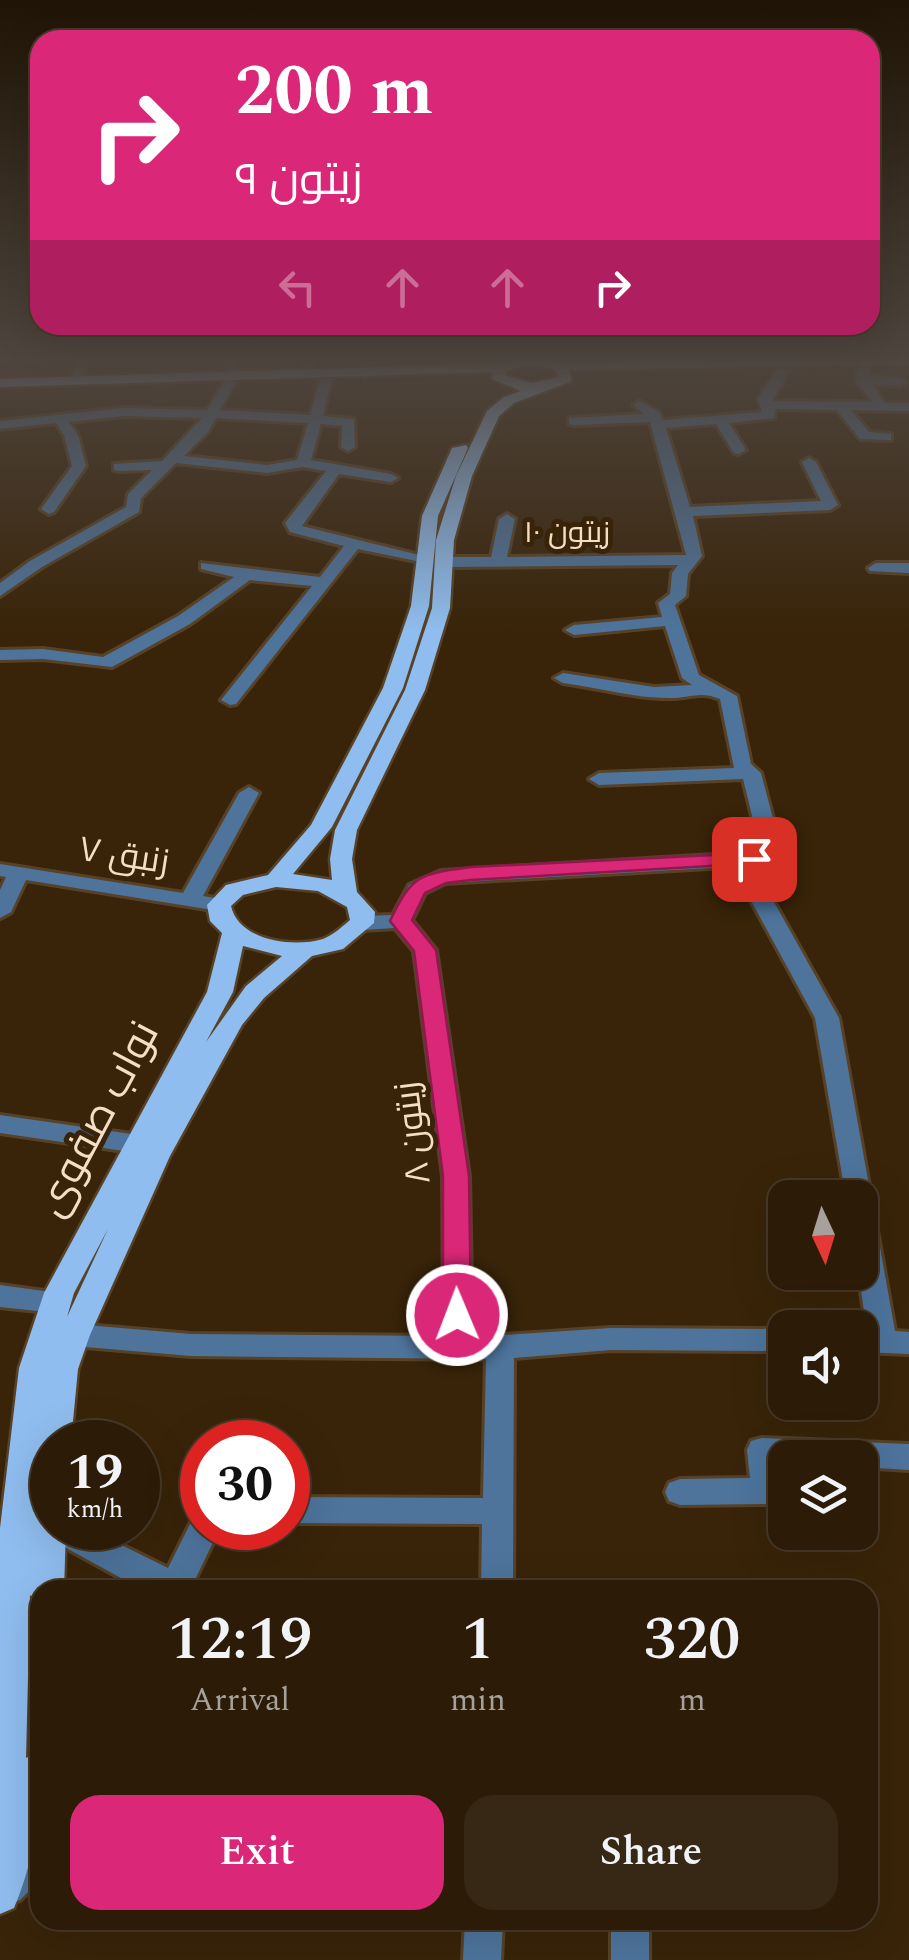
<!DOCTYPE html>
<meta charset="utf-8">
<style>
:root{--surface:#2b1b07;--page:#372815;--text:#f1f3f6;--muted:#a6a19b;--line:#473928;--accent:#db2777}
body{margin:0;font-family:Spectral,Cairo,serif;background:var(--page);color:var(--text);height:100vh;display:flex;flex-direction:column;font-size:38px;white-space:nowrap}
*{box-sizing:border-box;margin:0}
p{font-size:32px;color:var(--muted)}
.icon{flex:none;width:55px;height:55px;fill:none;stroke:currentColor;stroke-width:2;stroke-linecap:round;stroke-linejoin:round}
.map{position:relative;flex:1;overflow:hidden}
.details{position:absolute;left:30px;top:1580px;width:848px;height:350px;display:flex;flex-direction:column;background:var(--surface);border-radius:30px;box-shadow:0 10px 40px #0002,0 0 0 2px var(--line)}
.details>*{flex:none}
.top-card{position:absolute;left:30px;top:30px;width:850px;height:305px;border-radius:30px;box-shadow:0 10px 40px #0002,0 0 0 2px var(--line);background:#db2777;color:#fff;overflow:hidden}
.needle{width:65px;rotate:176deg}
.buttons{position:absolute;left:768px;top:1180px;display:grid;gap:20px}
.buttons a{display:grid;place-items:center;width:110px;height:110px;border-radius:20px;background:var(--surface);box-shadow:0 10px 40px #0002,0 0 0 2px var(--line);font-size:50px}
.speed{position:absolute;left:30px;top:1420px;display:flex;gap:20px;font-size:50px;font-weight:700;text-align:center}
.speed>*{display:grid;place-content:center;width:130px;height:130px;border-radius:50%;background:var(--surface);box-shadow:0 10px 40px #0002,0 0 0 2px var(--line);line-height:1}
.speed small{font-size:25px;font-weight:400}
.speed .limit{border:15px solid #d22;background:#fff;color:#111}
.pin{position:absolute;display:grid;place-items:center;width:85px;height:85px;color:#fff;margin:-42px;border-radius:20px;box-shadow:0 5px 15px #0006}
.me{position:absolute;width:110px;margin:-55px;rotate:359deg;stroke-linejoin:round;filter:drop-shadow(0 0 8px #0008)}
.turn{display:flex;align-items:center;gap:35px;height:210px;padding:0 40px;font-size:45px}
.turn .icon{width:130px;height:130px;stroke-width:2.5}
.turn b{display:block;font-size:70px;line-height:85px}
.lanes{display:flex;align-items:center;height:95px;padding:0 40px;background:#0003;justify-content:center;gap:50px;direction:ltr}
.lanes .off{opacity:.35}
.eta{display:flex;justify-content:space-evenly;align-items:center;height:170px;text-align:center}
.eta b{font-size:60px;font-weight:600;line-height:70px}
.cta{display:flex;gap:20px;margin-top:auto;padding:20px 40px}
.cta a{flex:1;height:115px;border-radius:30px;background:var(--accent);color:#fff;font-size:40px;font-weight:600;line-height:115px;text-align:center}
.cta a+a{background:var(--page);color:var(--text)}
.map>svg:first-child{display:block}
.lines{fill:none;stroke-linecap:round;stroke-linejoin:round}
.minor-casing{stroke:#574227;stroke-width:6}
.major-casing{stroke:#574227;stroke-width:5}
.minor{fill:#4e749c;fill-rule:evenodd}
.major{fill:#8fbdef;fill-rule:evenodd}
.route{fill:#db2777;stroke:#8e194d;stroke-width:2.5}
.labels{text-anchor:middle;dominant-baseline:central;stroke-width:10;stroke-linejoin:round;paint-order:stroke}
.far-street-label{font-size:30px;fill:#f4dec4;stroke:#392409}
.street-label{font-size:35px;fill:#f4dec4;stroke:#392409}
.near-street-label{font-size:42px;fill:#f4dec4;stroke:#392409}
</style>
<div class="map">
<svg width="909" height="1960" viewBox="0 0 909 1960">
<rect width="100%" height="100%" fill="#392409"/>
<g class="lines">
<defs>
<g id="minor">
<polygon points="79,357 91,357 78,384 68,384"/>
<path d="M227,357H239L232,380L235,383L220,410L310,415L320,380L332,377L323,416L354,419L355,447L348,451L341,447L342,426L321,424L311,460L391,474L398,478L391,482L339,474L302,526L431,558V564L358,549L236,704L230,705L221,700L312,586L250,580L190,624L112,667L43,659L0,660V650L43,649L103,657L178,616L234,577L201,569V563L320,577L344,546L290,532L285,523L326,471L303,467L267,473L176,463L141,498L139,512L42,567L0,596V583L30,561L126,507L128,494L152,470L119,471L114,470V464L162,461L202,418L123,416L69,422L78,435L86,466L54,512L49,514L41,509L72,466L64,435L56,423L0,429V421L123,408L207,410L225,380ZM216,418L308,423L297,460L267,465L184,456L208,432Z"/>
<polygon points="303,357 315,357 311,378 299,375"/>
<polygon points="363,357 375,357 371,374 365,378 359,374"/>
<path d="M865,363L871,367L869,376L900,378L907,382L900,386L872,384L885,403H909V411L851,410L869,432L891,434V440L860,439L837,410L775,409L774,418L729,423L746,450L739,454L734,453L716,424L666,428L690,507L821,501L802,462L809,458L816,462L838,505L830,510L693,516L702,556L688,574L686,596L675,605L699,675L737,696L751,764L761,773L780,845L764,861L765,886L839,1018L895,1331L909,1332V1354L860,1352V1330H867L858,1272L860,1198H846L815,1018L743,886L744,866L445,883L425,893L412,920L436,950L469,1176L472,1337L611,1328L785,1329V1351L611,1350L514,1358L513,1590H481L482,1524L288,1523V1497L483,1498L486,1359L191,1356L74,1346L64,1343L60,1335L64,1327L74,1324L191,1334L444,1336L443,1176L414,951L395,928L362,930L351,923L362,916L393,915L409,885L441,871L748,853L759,844L743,779L599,785L589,779L599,773L734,768L720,699C703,691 692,697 674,698C637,699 600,688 563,683L554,678L563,673L654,687L692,685L682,678L665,626L574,635L565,630L574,625L662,617L658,603L670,594L672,573L678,565L445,567L437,562L445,557H491L499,519L507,514L515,519L507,557L686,555L650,422L574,425L569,424V418L644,414L633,405L640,401L659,412L663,420L762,412L758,399L779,366L784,365L790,369L772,401L872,402L855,380L859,367Z"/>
<polygon points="876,563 909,563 909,573 870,571 868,568"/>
<polygon points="249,787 259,793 203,896 227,900 230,905 227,910 219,911 26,880 11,912 0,918 0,890 6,877 0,876 0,864 183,893 239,793"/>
<polygon points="0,1115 138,1135 147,1138 151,1144 147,1150 138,1153 0,1133"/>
<polygon points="0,1285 66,1294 70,1302 66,1310 56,1313 0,1307"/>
<polygon points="762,1438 909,1444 909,1470 860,1467 860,1458 785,1458 785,1464 778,1463 781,1491 777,1500 766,1504 680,1505 669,1501 665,1492 669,1483 680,1479 750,1478 747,1450 751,1441"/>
<polygon points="202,1515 202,1528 220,1528 190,1590 152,1590 121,1578 48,1538 43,1528 52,1517 52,1528 87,1528 168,1568 193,1518"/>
<polygon points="40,1836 40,1880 20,1900 7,1905 0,1902 0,1868 27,1841"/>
<polygon points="465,1920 503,1920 501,1960 463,1960"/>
<rect x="611" y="1920" width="38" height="40"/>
</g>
<path id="major" d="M529,357L559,362L909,357V364L569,370L572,381L514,403L499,416L472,476L454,540L450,608L425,690L357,830L352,859L357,892L375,912L374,923L343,949L312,956L264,998L242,1025L170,1156L90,1335L78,1369L71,1442H52V1528H66L64,1590H40V1604L30,1595L26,1758L40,1751C40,1805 36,1858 14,1908L0,1914V1528L19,1368L44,1293L207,992L222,933L210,921L207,905L226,885L268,875L311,825L383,688L411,606L422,516L452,448L466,445L468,448L438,516L429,606L403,688L332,827L293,874L332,880L330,859L335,830L405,690L432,608L436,540L456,476L487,411L504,397L521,391L492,379V372L0,387V379L501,363ZM529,365L554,369L559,377L532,383L505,375L507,370ZM276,887L318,891L347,907L350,920C342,927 333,935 323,939C293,948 239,941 231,906L243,895ZM243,946L282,956L246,986L206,1042L233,992ZM108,1229L67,1317L74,1293Z"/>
</defs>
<use href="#minor" class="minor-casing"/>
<use href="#major" class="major-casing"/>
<use href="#minor" class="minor"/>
<use href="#major" class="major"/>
</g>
<linearGradient id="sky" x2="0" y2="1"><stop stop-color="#1f1405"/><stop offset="0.57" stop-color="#4e453e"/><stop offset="1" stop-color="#4e453e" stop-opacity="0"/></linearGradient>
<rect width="909" height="631" fill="url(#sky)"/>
<path class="route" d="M754,853L764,859L761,863L471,880L446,883L425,893L412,920L436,950L469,1176L471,1315L467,1323H447L443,1315V1176L414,951L390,921C412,874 420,874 471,867Z"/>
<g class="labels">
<g class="far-street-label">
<text x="567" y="533">زیتون ۱۰</text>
</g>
<g class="street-label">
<text transform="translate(124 856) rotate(9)">زنبق ۷</text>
<text transform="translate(413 1133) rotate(-97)">زیتون ۸</text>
</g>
<g class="near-street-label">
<text transform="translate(98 1119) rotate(-62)">نواب صفوی</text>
</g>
</g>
</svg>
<div class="buttons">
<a><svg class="needle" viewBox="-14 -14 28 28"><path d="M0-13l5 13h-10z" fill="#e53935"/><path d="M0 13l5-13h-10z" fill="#a6a19b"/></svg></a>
<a><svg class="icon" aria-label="sound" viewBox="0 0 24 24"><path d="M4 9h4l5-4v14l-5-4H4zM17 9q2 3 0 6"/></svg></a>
<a><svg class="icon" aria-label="layers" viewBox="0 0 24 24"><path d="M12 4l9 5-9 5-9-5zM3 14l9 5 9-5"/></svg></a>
</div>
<div class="speed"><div>19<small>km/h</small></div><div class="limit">30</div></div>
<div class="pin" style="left:754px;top:859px;background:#d93025"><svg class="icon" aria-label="arrive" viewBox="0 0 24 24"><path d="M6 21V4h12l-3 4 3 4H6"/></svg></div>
<svg class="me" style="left:457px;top:1315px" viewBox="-20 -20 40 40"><circle r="17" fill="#db2777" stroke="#fff" stroke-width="3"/><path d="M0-11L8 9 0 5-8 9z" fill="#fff"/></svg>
<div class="top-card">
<div class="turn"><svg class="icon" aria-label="right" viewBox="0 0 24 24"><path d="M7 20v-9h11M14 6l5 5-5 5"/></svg><div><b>200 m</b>زیتون ۹</div></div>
<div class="lanes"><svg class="icon off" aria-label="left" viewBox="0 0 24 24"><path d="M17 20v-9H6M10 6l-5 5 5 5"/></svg><svg class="icon off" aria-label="ahead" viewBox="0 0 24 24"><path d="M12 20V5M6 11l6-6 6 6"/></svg><svg class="icon off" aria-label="ahead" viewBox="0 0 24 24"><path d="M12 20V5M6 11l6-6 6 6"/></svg><svg class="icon" aria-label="right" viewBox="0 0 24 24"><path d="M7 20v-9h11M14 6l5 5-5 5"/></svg></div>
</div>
<section class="details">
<div class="eta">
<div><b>12:19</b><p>Arrival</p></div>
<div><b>1</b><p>min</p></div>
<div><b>320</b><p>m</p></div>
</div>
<div class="cta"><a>Exit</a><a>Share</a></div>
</section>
</div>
